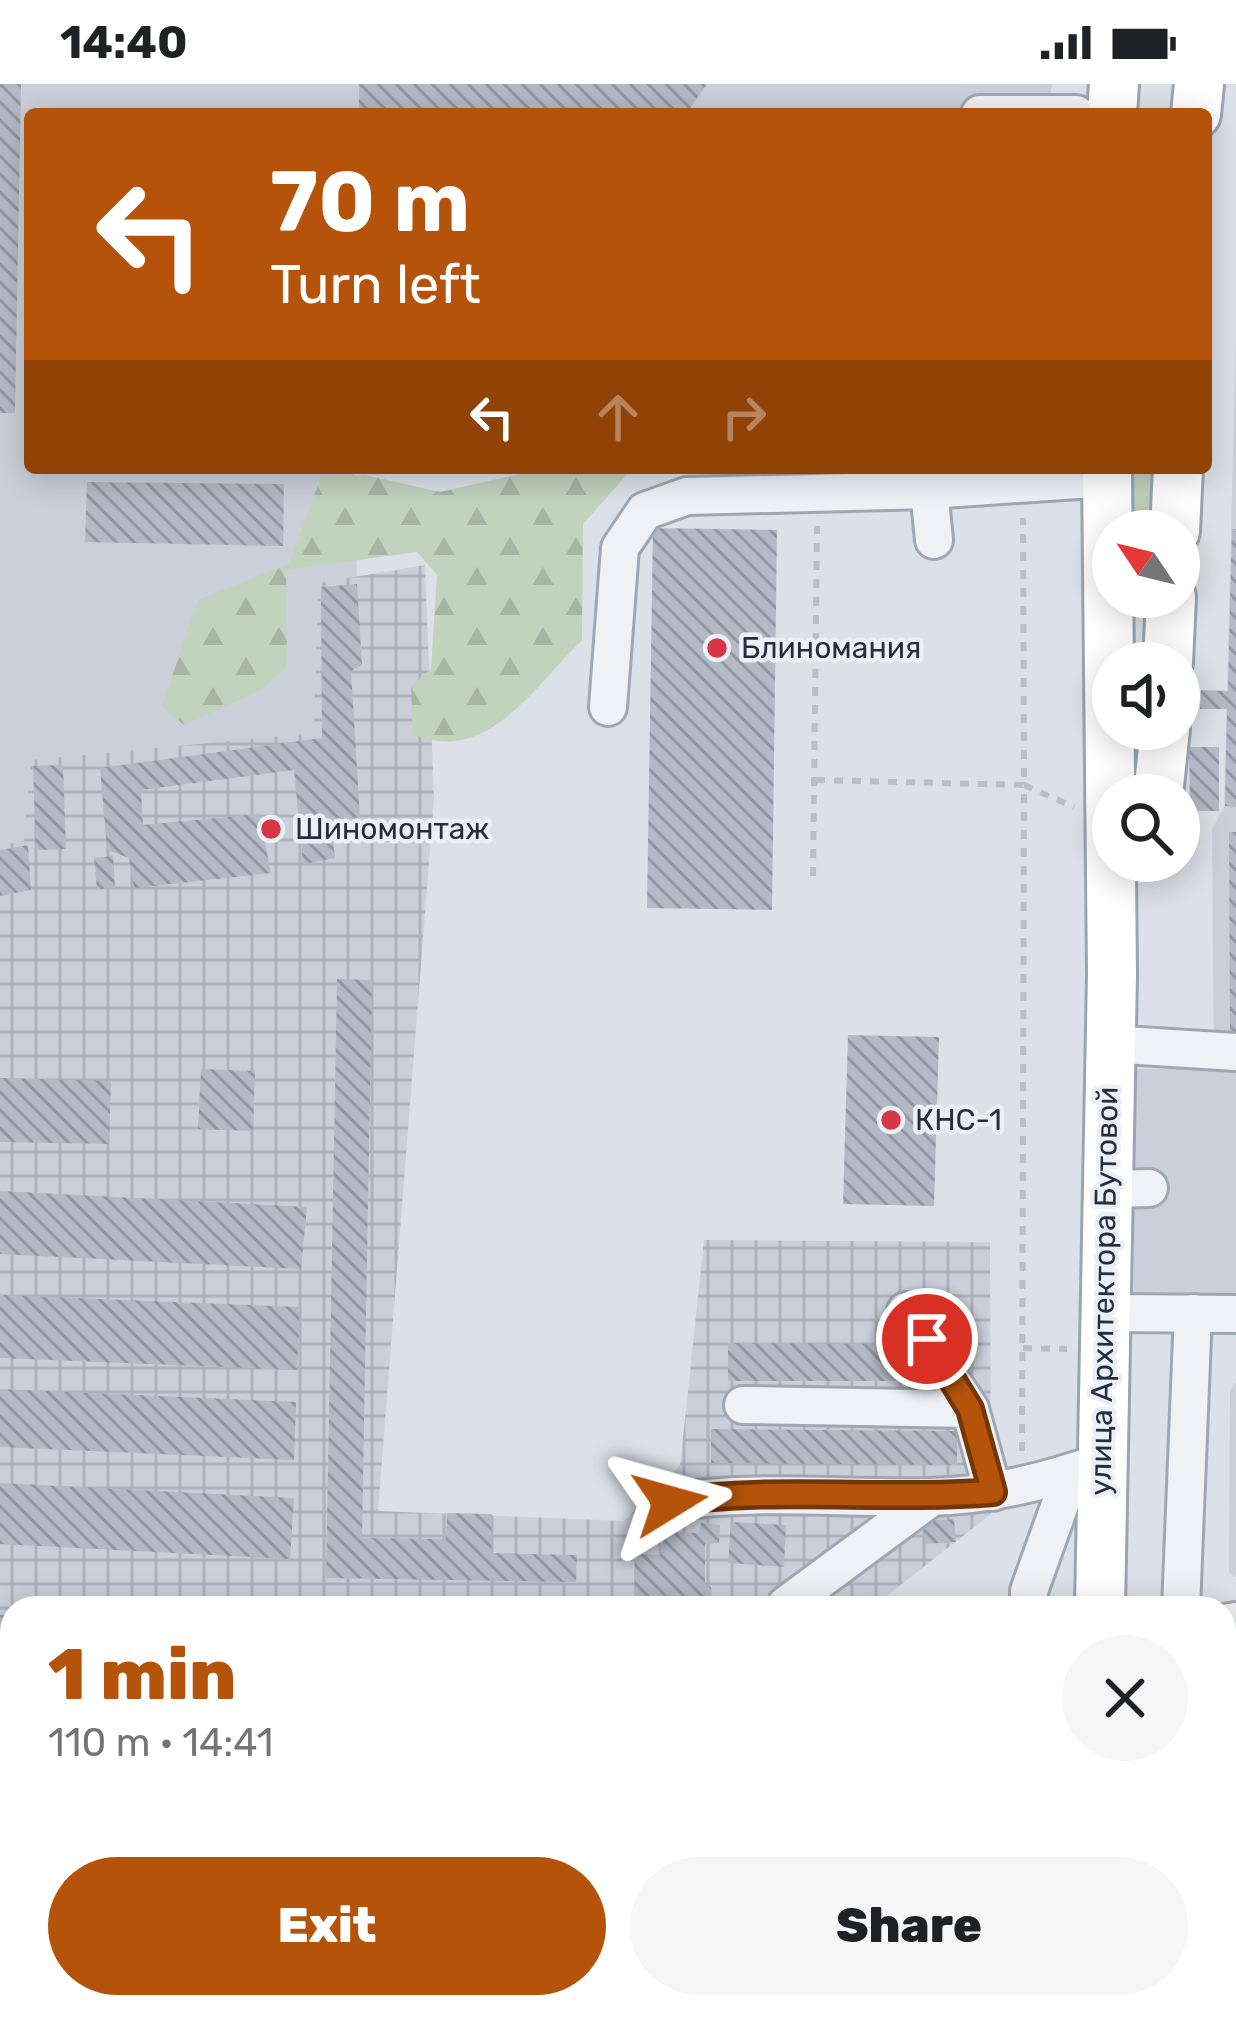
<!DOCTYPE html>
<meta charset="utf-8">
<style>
:root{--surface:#fff;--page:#f6f6f6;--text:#202124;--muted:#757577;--accent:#b45309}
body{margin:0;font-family:Rubik,sans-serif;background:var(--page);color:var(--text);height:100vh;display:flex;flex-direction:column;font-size:45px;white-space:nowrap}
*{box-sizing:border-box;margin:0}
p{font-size:39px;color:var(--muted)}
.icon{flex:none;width:66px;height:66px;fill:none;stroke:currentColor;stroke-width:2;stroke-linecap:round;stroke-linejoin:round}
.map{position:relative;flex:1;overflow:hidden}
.sheet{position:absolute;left:0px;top:1512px;width:1236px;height:423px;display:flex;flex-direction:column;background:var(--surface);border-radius:36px 36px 0 0;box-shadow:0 6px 30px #0003}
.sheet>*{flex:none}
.banner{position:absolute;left:24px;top:24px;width:1188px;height:366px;border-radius:12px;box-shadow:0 6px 30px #0003;background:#b45309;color:#fff;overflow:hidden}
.needle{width:78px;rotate:305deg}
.tools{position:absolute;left:1092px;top:426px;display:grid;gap:24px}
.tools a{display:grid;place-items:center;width:108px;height:108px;border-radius:50%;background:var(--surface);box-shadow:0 6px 30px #0003;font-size:60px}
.pin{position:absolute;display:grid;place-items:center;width:102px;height:102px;color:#fff;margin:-51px;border:6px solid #fff;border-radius:50%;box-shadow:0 3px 12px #0007}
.me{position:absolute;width:132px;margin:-66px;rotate:82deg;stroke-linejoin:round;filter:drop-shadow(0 0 9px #0008)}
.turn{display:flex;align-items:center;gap:42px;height:252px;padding:0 48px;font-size:54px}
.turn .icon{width:156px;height:156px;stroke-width:2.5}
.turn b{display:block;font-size:84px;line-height:102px}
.lanes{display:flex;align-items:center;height:114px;padding:0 48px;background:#0003;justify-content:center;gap:60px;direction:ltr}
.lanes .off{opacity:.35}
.round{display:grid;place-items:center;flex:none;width:126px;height:126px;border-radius:63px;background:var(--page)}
.headline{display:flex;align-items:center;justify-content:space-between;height:204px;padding:0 48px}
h1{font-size:72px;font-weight:800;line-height:90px;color:var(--accent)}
.button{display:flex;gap:24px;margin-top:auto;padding:24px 48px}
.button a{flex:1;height:138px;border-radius:72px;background:var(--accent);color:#fff;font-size:48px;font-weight:800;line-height:138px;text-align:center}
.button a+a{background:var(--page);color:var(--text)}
.status{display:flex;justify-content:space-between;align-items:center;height:84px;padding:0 60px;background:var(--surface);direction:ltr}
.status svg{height:33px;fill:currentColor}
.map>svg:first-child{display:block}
.built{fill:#cacfda}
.industrial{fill:url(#industrial-grid)}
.grass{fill:#c1d2bd}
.forest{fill:url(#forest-firs)}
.building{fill:url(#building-back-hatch)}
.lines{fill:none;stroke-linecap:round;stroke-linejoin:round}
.minor-casing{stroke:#a1a7b2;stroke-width:42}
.major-casing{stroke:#9ba4b4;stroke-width:54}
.path{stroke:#babec6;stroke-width:6;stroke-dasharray:9 9;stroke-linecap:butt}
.minor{stroke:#eff1f6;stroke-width:36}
.major{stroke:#fff;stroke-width:48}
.route-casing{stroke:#753606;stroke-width:30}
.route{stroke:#b45309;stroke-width:21}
.poi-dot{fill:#d83647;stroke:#eceff5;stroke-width:4.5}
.labels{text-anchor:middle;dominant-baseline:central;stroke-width:9;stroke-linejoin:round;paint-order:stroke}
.poi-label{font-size:30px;fill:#252d3f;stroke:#eceff5;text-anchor:start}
.street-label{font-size:30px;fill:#252d3f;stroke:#eceff5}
</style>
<div class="status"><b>14:40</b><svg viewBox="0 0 49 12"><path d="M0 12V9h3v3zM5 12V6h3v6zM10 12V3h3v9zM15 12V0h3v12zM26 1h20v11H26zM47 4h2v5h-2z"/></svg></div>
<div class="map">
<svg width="1236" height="1933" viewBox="0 0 1236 1933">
<defs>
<pattern id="industrial-grid" width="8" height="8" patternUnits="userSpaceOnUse" patternTransform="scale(3)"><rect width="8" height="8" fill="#cacfda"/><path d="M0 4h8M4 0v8" fill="none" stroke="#adb2bc"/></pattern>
<pattern id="forest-firs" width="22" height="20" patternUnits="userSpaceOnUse" patternTransform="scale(3)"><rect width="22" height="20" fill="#c1d2bd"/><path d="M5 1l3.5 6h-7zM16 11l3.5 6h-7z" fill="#a6b5a4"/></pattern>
<pattern id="building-back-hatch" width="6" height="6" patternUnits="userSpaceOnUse" patternTransform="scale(3)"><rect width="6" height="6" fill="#b3b9c5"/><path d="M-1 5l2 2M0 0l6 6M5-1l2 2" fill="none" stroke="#9197a1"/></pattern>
</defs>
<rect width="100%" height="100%" fill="#dce0e8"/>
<g class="built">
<polygon points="0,0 1052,0 1046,30 30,30 30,384 354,384 357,500 322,654 28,761 0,766"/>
<polygon points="1236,255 1236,1219 1134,1217 1134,985 1214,985 1212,746 1224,723"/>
<polygon points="1236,1298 1236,1493 1229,1488 1230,1306"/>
</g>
<g class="industrial">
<polygon points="425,481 434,715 378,1427 624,1437 680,1382 704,1156 990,1158 991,1430 871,1524 12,1524 12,1657 0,1659 0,761 24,757 31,676 314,649 318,499"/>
<polygon points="1236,1800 1236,1933 1167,1933 1163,1923 1224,1923 1224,1806"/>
<polygon points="169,1923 328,1923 289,1933 172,1933"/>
</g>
<polygon class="grass" points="1133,384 1151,384 1149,447 1132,447"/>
<path class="forest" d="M547,384H633L583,440L582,556C533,604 488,680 413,651L411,602L431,585L437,491L417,468L286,486L287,583L263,605L184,641L162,622L198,516L289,480L321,393L365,391L440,408Z"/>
<g class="building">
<polygon points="0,0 21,0 15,329 0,329"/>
<polygon points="359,0 707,0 686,30 359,30"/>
<polygon points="87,398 284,400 283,462 85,458"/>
<polygon points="653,444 777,446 772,826 647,824"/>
<polygon points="1232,445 1236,445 1236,723 1225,722 1227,625 1200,625 1201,606 1228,607"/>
<polygon points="357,500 362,581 351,587 360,734 331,738 335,774 303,780 294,686 141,706 143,741 259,730 271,789 134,804 129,774 107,766 100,684 322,654 321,503"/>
<polygon points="1189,663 1219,663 1219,727 1190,727"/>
<polygon points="63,681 66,765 36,766 33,682"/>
<polygon points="1229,748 1236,748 1236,952 1230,952"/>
<polygon points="28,761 31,806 0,812 0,766"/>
<polygon points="113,772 115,804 97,805 94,774"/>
<polygon points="337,895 372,896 362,1454 446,1455 447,1429 492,1430 491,1469 577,1471 576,1498 326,1494"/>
<polygon points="848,951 939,953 934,1122 843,1120"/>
<polygon points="201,985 255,987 253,1047 198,1045"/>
<polygon points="0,994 111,997 109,1060 0,1058"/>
<polygon points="0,1107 307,1123 301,1185 0,1170"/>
<polygon points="0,1211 300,1223 297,1286 0,1274"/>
<polygon points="728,1259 905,1260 905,1297 728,1297"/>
<polygon points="0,1305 296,1318 294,1376 0,1363"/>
<polygon points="711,1345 957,1347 957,1381 711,1379"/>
<polygon points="0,1399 294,1414 290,1475 0,1460"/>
<polygon points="954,1435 956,1458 925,1460 923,1437"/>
<polygon points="731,1438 786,1441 784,1483 728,1479"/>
<polygon points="701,1439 720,1441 719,1459 705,1460 705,1501 711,1503 713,1524 634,1524 635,1470 661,1471 664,1448 699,1449"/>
<polygon points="0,1531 12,1531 12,1608 2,1610"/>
<polygon points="1236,1583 1236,1647 1235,1647 1229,1630 1224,1633 1224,1588"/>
<polygon points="1236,1689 1236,1755 1224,1761 1224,1694"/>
<polygon points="1236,1818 1236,1905 1224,1909 1224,1823"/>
</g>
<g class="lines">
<defs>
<g id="minor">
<polyline points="980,30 1076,30"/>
<polyline points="929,406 934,456"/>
<polyline points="608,623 620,464 645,427 687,412 929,406 1107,394"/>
<polyline points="1108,960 1236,968"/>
<polyline points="1108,1105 1149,1104"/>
<polyline points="906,1227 970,1325 993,1408"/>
<polyline points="1109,1229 1236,1230"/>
<polyline points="743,1321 970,1325"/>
<path d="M670,1418C756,1405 842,1415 929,1413C988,1412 1045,1398 1101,1378"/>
<polyline points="786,1521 932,1413"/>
<polyline points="1029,1524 1029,1507 1063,1412 1093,1385"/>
<polyline points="1181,1524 1193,1229"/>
<polyline points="1224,1539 1236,1537"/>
<polyline points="942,1933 954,1928 982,1933"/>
</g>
<g id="major">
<polyline points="1112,30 1114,0"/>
<polyline points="1196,30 1199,0"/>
<polyline points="1175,447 1178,384"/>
<polyline points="1168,579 1171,513"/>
<polyline points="1158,711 1165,645"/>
<polyline points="1100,1524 1112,890 1107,384"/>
<polyline points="1104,1923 1105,1933"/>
</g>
</defs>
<use href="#minor" class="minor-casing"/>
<use href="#major" class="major-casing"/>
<g class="path">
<polyline points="816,696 1024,701 1023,434"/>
<polyline points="813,792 817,442"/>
<polyline points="1023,1264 1067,1265"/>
<polyline points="1022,1367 1024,701 1074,723"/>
</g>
<use href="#minor" class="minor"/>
<use href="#major" class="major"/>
</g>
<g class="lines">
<defs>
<path id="route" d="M670,1418C776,1402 885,1417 993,1408L970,1325L927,1255"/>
</defs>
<use href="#route" class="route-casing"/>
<use href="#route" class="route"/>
</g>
<g class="poi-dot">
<circle cx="717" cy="564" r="12"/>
<circle cx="271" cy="745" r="12"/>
<circle cx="891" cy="1036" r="12"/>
</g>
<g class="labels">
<g class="poi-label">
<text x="741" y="564">Блиномания</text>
<text x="295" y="745">Шиномонтаж</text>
<text x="915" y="1036">КНС-1</text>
</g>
<g class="street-label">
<text transform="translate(1104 1207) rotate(-89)">улица Архитектора Бутовой</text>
</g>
</g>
</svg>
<div class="tools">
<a><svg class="needle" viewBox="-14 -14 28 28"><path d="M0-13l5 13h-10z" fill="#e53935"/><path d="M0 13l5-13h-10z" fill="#757577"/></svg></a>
<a><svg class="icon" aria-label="sound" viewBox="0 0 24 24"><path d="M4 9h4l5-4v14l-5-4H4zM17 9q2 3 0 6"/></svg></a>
<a><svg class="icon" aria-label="search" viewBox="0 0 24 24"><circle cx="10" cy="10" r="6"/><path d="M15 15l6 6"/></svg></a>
</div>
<div class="pin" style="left:927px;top:1255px;background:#d93025"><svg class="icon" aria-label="arrive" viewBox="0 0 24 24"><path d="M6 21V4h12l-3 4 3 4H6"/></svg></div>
<svg class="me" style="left:670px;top:1418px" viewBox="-20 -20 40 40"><path d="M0-17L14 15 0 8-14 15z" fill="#b45309" stroke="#fff" stroke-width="4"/></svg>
<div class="banner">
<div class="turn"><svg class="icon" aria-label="left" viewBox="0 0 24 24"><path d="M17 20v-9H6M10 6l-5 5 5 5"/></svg><div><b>70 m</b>Turn left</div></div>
<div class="lanes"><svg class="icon" aria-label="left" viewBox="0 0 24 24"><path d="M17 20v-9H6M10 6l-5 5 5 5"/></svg><svg class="icon off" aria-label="ahead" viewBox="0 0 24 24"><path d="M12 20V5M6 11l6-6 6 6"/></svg><svg class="icon off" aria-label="right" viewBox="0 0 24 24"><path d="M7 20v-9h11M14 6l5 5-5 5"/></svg></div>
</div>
<section class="sheet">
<div class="headline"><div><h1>1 min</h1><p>110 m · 14:41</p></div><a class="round"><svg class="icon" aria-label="close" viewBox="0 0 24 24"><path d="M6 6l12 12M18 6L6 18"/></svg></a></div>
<div class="button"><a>Exit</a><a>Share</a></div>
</section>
</div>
